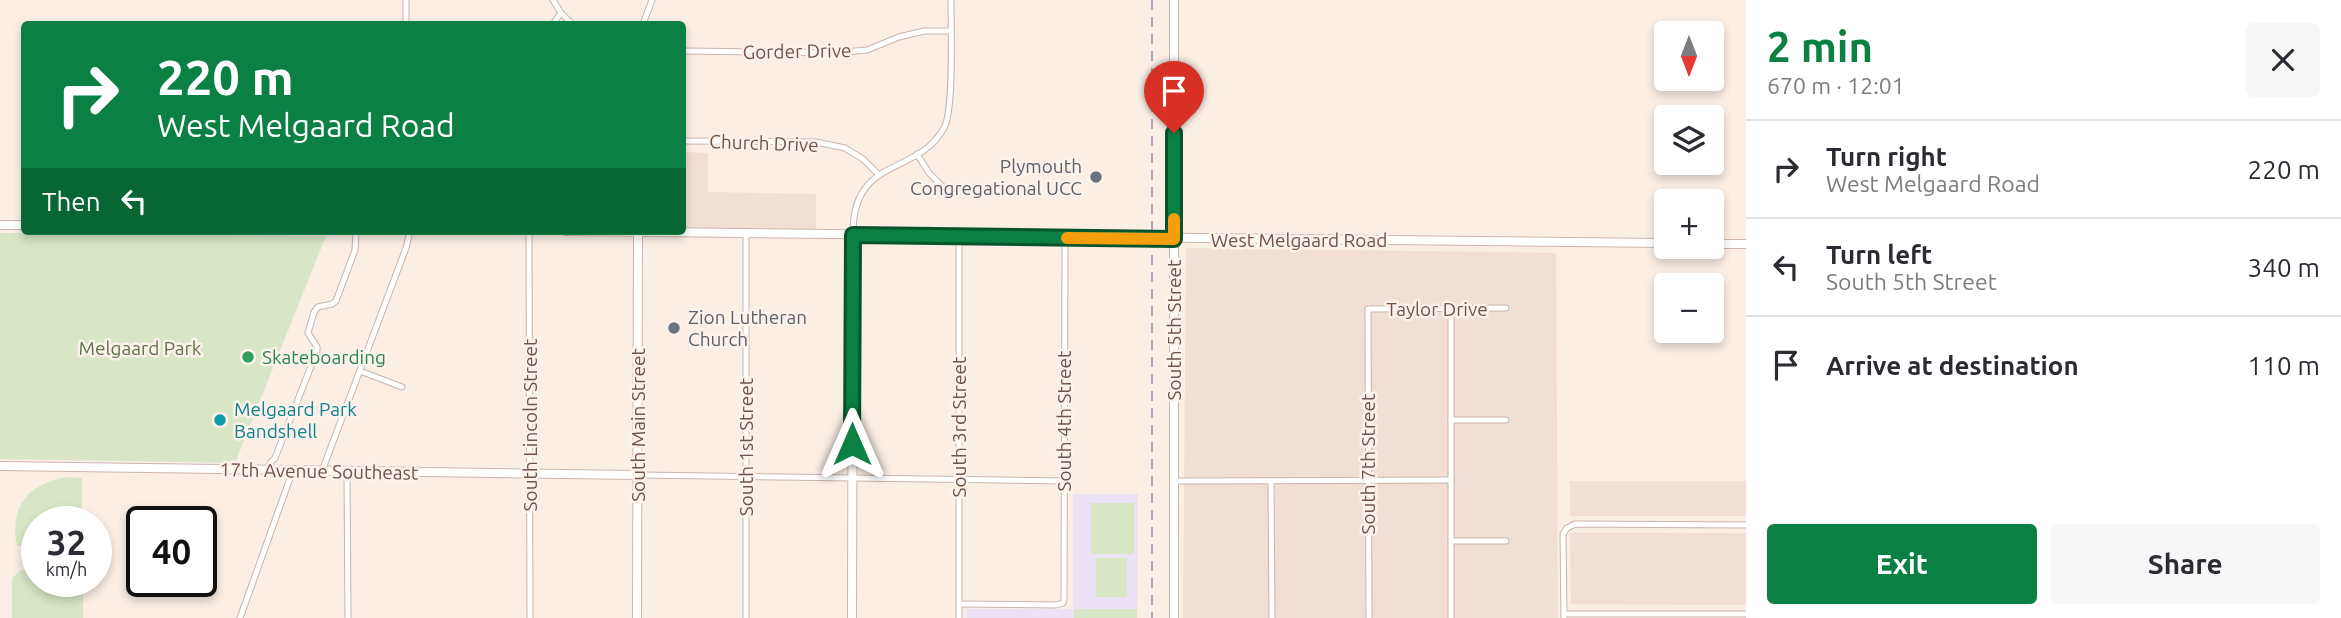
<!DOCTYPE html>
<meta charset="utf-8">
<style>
:root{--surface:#fff;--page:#f7f7f7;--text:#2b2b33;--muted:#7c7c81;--line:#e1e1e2;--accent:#0b8043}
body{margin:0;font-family:Ubuntu,sans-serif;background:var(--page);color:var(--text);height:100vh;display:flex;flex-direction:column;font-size:26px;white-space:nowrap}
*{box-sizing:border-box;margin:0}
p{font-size:23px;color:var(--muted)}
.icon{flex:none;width:38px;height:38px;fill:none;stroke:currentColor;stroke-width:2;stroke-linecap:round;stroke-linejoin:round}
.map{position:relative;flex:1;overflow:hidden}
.drawer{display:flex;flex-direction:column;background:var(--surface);width:595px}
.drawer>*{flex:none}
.hud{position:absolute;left:21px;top:21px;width:665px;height:214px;border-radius:7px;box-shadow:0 4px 10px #0003;background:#0b8043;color:#fff;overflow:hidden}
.needle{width:46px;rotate:180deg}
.fabs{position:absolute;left:1654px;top:21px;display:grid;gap:14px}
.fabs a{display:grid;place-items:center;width:70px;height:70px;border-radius:7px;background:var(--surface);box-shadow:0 4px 10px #0003;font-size:35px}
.speed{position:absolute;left:21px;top:506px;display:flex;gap:14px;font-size:35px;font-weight:700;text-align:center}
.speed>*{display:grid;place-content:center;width:91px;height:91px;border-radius:50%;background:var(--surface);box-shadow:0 4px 10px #0003;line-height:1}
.speed small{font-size:18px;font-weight:400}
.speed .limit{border:4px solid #111;border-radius:10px;background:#fff;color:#111}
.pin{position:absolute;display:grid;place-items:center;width:60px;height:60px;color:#fff;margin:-72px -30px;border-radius:50% 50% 50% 0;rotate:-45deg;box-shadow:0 0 7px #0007}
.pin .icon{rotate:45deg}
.me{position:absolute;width:77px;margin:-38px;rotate:0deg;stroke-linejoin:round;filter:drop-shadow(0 0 5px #0008)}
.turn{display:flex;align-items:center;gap:24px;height:147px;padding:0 21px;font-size:32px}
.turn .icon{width:91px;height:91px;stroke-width:2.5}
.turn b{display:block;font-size:49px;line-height:60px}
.then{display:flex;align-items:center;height:66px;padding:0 21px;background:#0003;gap:14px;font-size:26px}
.round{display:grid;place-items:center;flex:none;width:74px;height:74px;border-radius:7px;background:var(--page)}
.head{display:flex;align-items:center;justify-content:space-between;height:119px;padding:0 21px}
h1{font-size:42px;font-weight:700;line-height:52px;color:var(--accent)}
.action{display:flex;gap:14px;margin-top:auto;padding:14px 21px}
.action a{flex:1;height:80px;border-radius:7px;background:var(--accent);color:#fff;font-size:28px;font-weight:700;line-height:80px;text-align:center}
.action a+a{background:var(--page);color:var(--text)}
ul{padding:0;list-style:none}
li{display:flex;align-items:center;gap:21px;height:98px;padding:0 21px;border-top:2px solid var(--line)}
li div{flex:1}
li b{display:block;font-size:26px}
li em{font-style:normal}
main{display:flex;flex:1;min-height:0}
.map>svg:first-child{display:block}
.residential{fill:#f1ded4}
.education{fill:#ebe2f6}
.green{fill:#d8e6c5}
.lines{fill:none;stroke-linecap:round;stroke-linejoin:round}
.street-casing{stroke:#cab4ac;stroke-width:7}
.secondary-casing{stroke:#cfb5ad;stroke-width:10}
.street{stroke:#fff;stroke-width:5}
.secondary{stroke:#fff;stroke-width:8}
.rail{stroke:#afa5c2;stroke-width:2;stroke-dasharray:10 7;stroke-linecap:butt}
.route-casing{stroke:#07532c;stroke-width:18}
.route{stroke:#0b8043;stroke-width:12}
.slow{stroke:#f59e0b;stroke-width:12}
.worship-dot{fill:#6b7280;stroke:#fdf2eb;stroke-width:2.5}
.leisure-dot{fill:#2e9e5b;stroke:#fdf2eb;stroke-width:2.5}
.culture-dot{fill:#0f9aa8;stroke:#fdf2eb;stroke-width:2.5}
.labels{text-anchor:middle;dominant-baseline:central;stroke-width:5;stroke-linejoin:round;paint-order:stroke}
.street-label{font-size:19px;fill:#70534c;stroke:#fdf2eb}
.worship-label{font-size:19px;fill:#5b616d;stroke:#fdf2eb;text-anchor:end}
.park-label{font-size:19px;fill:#5d7545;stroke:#fdf2eb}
.leisure-label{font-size:19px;fill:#27864d;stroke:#fdf2eb;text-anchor:start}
.culture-label{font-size:19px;fill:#0d838f;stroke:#fdf2eb;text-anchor:start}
</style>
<main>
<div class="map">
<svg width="1746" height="618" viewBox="0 0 1746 618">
<rect width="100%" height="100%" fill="#faeee5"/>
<g class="residential">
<polygon points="683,152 708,153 708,192 816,194 816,229 683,228"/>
<polygon points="1186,248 1556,253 1558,618 1183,618"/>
<rect x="1570" y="481" width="176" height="35"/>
<polygon points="1570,533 1746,533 1746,605 1571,604"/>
</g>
<polygon class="education" points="1073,494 1138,494 1137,618 967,618 967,609 1073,609"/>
<g class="green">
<polygon points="0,233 326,236 235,463 0,459"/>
<path d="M68,477L82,478V521L37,522V547L17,546C9,506 29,483 68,477Z"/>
<rect x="1091" y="503" width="43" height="51"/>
<rect x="1096" y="558" width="31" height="39"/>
<polygon points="21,570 37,570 37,581 83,581 83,618 12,618 12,578"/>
<rect x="1074" y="609" width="63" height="9"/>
</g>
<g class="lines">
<defs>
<g id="street">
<polyline points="553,0 561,13 572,24"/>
<polyline points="406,24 406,0"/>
<polyline points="553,24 561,13"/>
<polyline points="643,24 652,0"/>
<polyline points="682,51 834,53 867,50 899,37 924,31 951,31"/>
<polyline points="682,141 816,142 845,148 863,159 878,174"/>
<polyline points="917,154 929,173 945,189"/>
<polyline points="529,231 530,618"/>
<polyline points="746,233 746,618"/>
<path d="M853,235C852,155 917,177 944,128C954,111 951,25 951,0"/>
<polyline points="1451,309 1451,618"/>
<polyline points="360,371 402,387"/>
<polyline points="1451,420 1506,420"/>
<polyline points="270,470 270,463 275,458 317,351 317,347 308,333 314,312 318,307 332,304 336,301 355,250 356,231"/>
<polyline points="322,471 406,248 410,231"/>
<polyline points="347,471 348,618"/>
<polyline points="638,475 1063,481"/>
<polyline points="1173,481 1451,480"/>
<polyline points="1271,481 1272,618"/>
<polyline points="1451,541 1506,541"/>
<polyline points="959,604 1056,605 1063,603 1064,600 1065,238"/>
<polyline points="1564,614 1746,614"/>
<polyline points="240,618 293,470"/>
<polyline points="959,618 959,236"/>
<polyline points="1369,618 1368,309 1506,308"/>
<polyline points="1564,618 1563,534 1567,528 1575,524 1746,525"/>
</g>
<g id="secondary">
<polyline points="0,225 24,225"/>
<polyline points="565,231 1666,243"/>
<polyline points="1712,244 1746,244"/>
<polyline points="0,466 638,475"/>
<polyline points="637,618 638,232"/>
<polyline points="852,618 853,235"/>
<polyline points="1174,618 1174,0"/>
</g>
</defs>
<use href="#street" class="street-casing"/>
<use href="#secondary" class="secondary-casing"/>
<use href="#street" class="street"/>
<use href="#secondary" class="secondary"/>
<polyline class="rail" points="1152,0 1152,618"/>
</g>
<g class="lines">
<defs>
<polyline id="route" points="852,444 853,235 1174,239 1174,133"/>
</defs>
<use href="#route" class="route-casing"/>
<use href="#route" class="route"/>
<polyline class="slow" points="1067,238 1174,239 1174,219"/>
</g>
<g class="worship-dot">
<circle cx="1096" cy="177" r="7"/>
<circle cx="674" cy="328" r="7"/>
</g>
<circle class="leisure-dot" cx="248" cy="357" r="7"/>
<circle class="culture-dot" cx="220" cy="420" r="7"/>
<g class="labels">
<g class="street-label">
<text transform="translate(797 51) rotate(-1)">Gorder Drive</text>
<text transform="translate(764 143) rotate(2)">Church Drive</text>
<text x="1299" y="240">West Melgaard Road</text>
<text x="1437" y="309">Taylor Drive</text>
<text transform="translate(1174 330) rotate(-90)">South 5th Street</text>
<text transform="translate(1064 421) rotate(-90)">South 4th Street</text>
<text transform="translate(530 425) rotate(-90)">South Lincoln Street</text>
<text transform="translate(638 425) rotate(-90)">South Main Street</text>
<text transform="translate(959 427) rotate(-90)">South 3rd Street</text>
<text transform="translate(746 447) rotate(-90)">South 1st Street</text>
<text transform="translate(1368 464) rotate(-90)">South 7th Street</text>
<text transform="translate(319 471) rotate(1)">17th Avenue Southeast</text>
</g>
<g class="worship-label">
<text x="1082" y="166">Plymouth<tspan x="1082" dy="22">Congregational UCC</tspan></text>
<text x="688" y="317" text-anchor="start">Zion Lutheran<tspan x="688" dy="22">Church</tspan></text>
</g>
<g class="park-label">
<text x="140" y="348">Melgaard Park</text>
</g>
<g class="leisure-label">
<text x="262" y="357">Skateboarding</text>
</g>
<g class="culture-label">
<text x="234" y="409">Melgaard Park<tspan x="234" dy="22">Bandshell</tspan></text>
</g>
</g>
</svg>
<div class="fabs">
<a><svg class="needle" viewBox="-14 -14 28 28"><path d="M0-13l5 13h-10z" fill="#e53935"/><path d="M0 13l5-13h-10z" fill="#7c7c81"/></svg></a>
<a><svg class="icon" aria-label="layers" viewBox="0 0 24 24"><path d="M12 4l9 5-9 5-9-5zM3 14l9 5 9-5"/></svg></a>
<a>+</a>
<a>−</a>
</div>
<div class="speed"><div>32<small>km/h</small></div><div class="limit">40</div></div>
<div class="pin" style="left:1174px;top:133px;background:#d93025"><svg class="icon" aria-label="arrive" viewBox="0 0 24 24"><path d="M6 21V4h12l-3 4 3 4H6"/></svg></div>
<svg class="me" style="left:852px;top:444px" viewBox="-20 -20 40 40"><path d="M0-17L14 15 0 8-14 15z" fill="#0b8043" stroke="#fff" stroke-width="4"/></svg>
<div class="hud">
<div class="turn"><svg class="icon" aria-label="right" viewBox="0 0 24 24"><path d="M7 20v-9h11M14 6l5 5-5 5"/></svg><div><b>220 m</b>West Melgaard Road</div></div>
<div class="then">Then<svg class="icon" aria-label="left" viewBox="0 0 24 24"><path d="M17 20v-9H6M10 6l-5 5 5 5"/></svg></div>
</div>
</div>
<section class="drawer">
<div class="head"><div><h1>2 min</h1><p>670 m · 12:01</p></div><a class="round"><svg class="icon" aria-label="close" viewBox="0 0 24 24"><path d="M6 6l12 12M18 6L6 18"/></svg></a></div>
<ul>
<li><svg class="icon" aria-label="right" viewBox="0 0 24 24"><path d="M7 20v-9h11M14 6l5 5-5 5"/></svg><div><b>Turn right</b><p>West Melgaard Road</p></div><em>220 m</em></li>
<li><svg class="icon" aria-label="left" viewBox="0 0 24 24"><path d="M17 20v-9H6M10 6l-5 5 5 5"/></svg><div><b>Turn left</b><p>South 5th Street</p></div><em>340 m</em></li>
<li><svg class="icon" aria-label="arrive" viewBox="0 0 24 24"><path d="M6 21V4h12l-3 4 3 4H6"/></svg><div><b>Arrive at destination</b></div><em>110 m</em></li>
</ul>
<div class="action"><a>Exit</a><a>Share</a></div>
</section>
</main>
